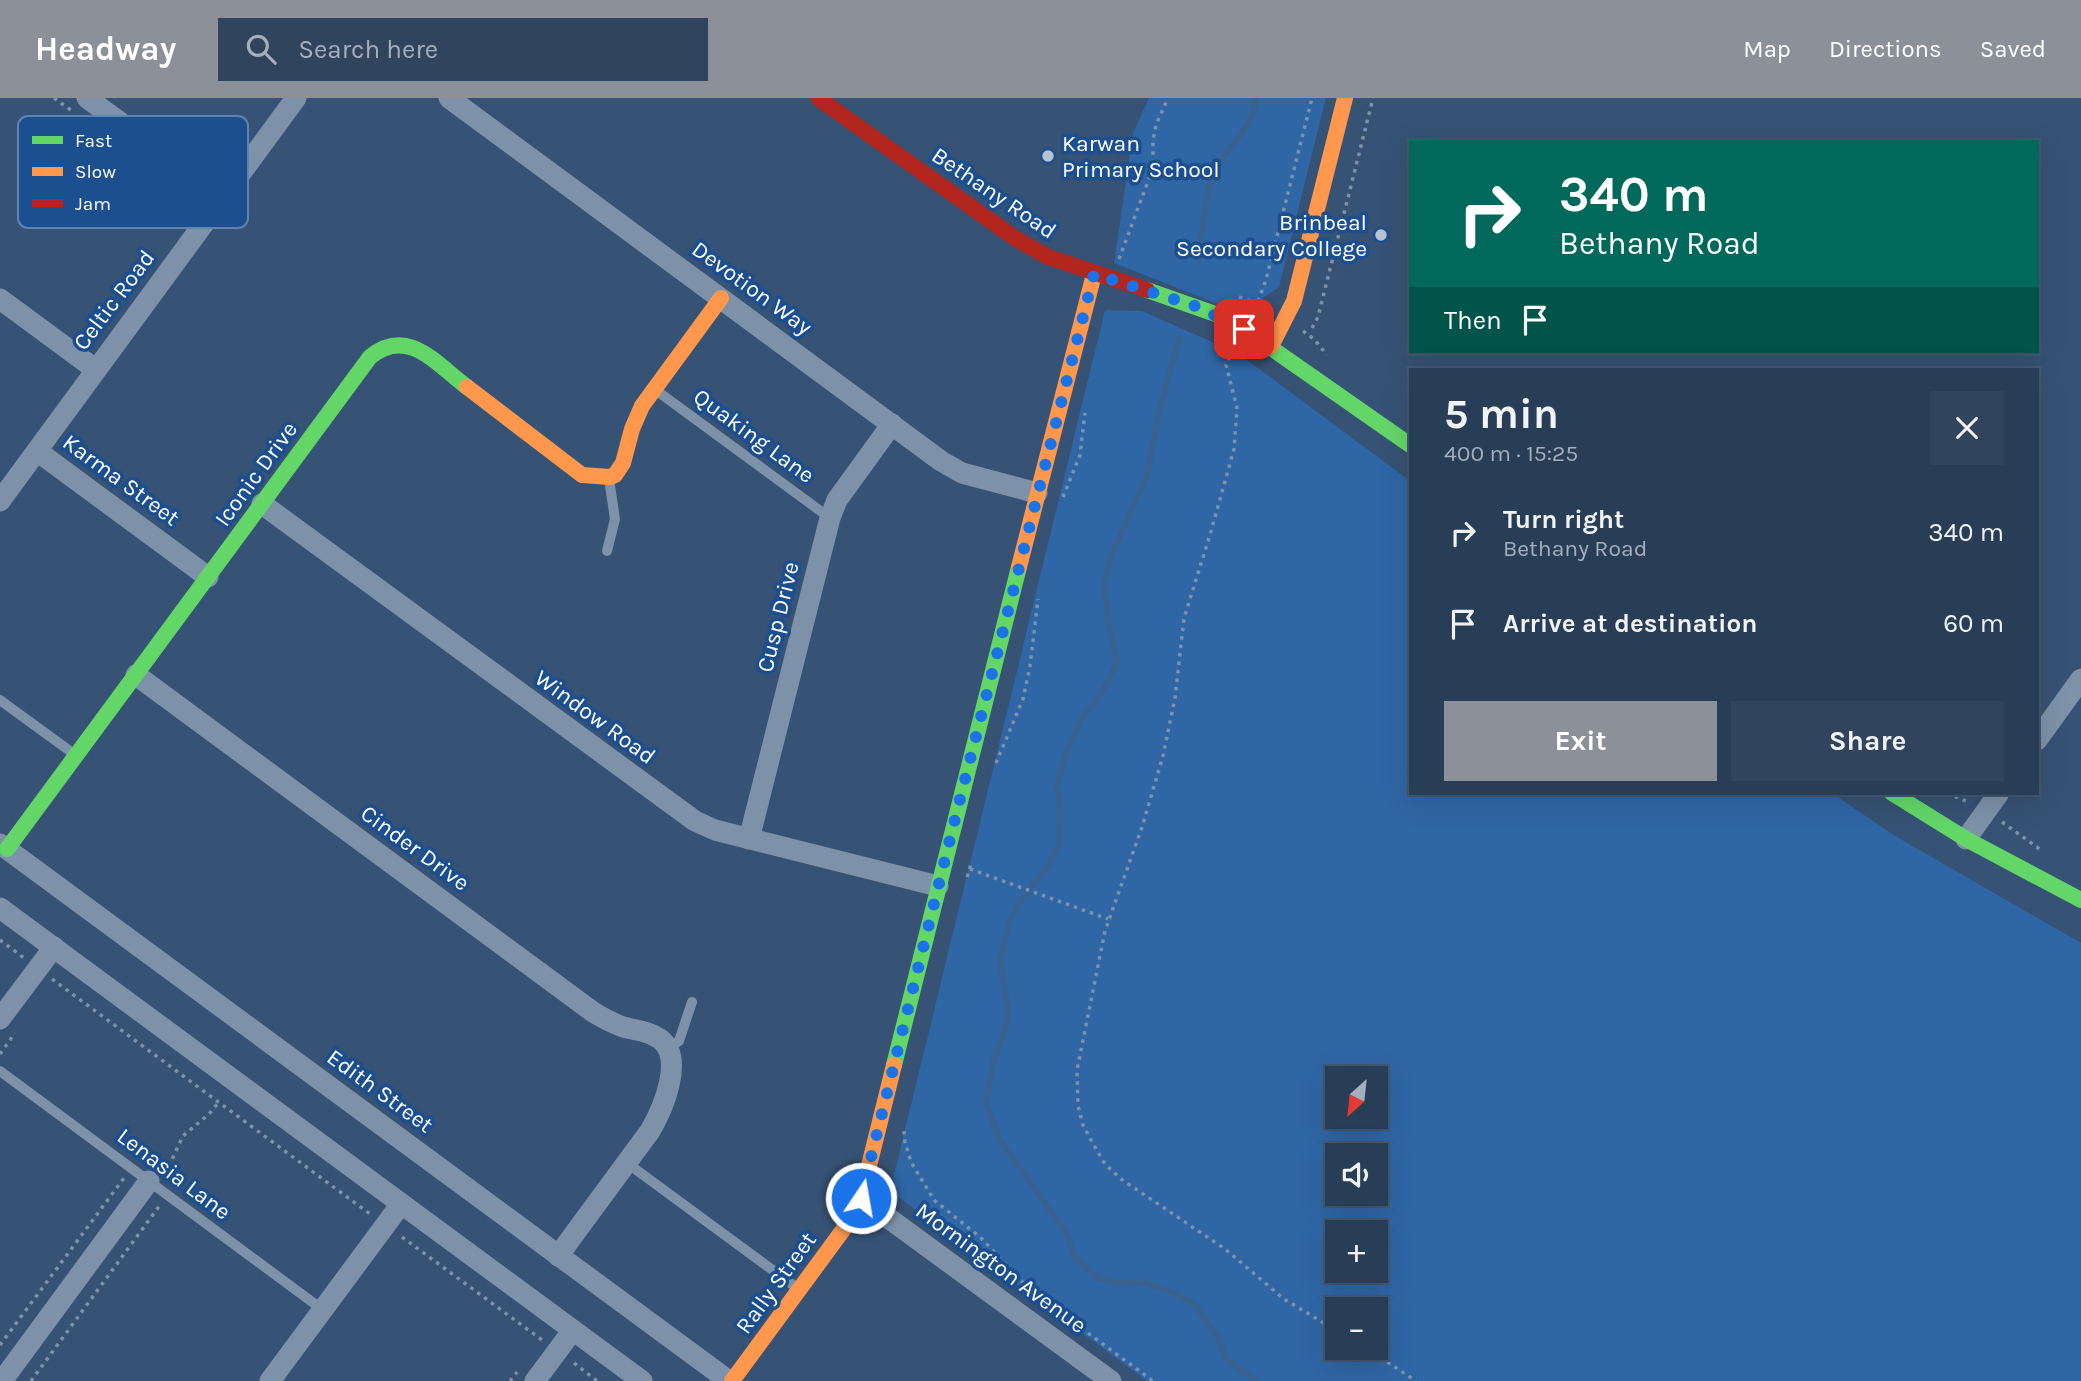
<!DOCTYPE html>
<meta charset="utf-8">
<style>
:root{--surface:#283e57;--page:#30455d;--text:#f1f3f6;--muted:#a5aeba;--line:#44576d;--accent:#8c9099}
body{margin:0;font-family:Karla,sans-serif;background:var(--page);color:var(--text);height:100vh;display:flex;flex-direction:column;font-size:26px;white-space:nowrap}
*{box-sizing:border-box;margin:0}
p{font-size:23px;color:var(--muted)}
.icon{flex:none;width:38px;height:38px;fill:none;stroke:currentColor;stroke-width:2;stroke-linecap:round;stroke-linejoin:round}
.map{position:relative;flex:1;overflow:hidden}
.drawer{position:absolute;left:1409px;top:270px;width:630px;height:427px;display:flex;flex-direction:column;background:var(--surface);border-radius:0px;box-shadow:0 7px 28px #0002,0 0 0 2px var(--line)}
.drawer>*{flex:none}
.banner{position:absolute;left:1409px;top:42px;width:630px;height:214px;border-radius:0px;box-shadow:0 7px 28px #0002,0 0 0 2px var(--line);background:#00695c;color:#fff;overflow:hidden}
.needle{width:46px;rotate:207deg}
.buttons{position:absolute;left:1325px;top:968px;display:grid;gap:14px}
.buttons a{display:grid;place-items:center;width:63px;height:63px;border-radius:0px;background:var(--surface);box-shadow:0 7px 28px #0002,0 0 0 2px var(--line);font-size:35px}
.pin{position:absolute;display:grid;place-items:center;width:60px;height:60px;color:#fff;margin:-30px;border-radius:14px;box-shadow:0 4px 10px #0006}
.me{position:absolute;width:77px;margin:-38px;rotate:12deg;stroke-linejoin:round;filter:drop-shadow(0 0 5px #0008)}
.turn{display:flex;align-items:center;gap:24px;height:147px;padding:0 35px;font-size:32px}
.turn .icon{width:91px;height:91px;stroke-width:2.5}
.turn b{display:block;font-size:49px;line-height:60px}
.then{display:flex;align-items:center;height:66px;padding:0 35px;background:#0003;gap:14px;font-size:26px}
.round{display:grid;place-items:center;flex:none;width:74px;height:74px;border-radius:0px;background:var(--page)}
.overview{display:flex;align-items:center;justify-content:space-between;height:119px;padding:0 35px}
h1{font-size:42px;font-weight:700;line-height:52px}
.action{display:flex;gap:14px;margin-top:auto;padding:14px 35px}
.action a{flex:1;height:80px;border-radius:0px;background:var(--accent);color:#fff;font-size:28px;font-weight:700;line-height:80px;text-align:center}
.action a+a{background:var(--page);color:var(--text)}
ul{padding:0;list-style:none}
li{display:flex;align-items:center;gap:21px;height:91px;padding:0 35px}
li div{flex:1}
li b{display:block;font-size:26px}
li em{font-style:normal}
header{display:flex;align-items:center;gap:42px;box-sizing:border-box;height:98px;padding:0 35px;background:var(--accent);color:#fff}
header strong{font-size:33px}
nav{display:flex;gap:38px;margin-inline-start:auto;font-size:24px}
.search{width:490px;height:63px;background:var(--page);display:flex;align-items:center;gap:18px;box-sizing:border-box;padding:0 24px;border-radius:0px;color:var(--muted);font-size:26px}
.map>svg:first-child{display:block}
.green{fill:#2f66a5;fill-rule:evenodd}
.lines{fill:none;stroke-linecap:round;stroke-linejoin:round}
.stream{stroke:#3b618d;stroke-width:5}
.path{stroke:#7d92a8;stroke-width:3.5;stroke-dasharray:3.5 5;stroke-linecap:butt}
.lane{stroke:#7d92a8;stroke-width:10}
.street{stroke:#7d92a8;stroke-width:21}
.fast{stroke:#63d668;stroke-width:16}
.slow{stroke:#ff974d;stroke-width:16}
.jam{stroke:#b3261e;stroke-width:16}
.route{stroke:#1a73e8;stroke-width:12;stroke-dasharray:0 21.6}
.poi-dot{fill:#b9c2ce;stroke:#1b4f8f;stroke-width:2.5}
.labels{text-anchor:middle;dominant-baseline:central;stroke-width:7;stroke-linejoin:round;paint-order:stroke}
.poi-label{font-size:23px;fill:#fff;stroke:#1b4f8f;text-anchor:start}
.street-label{font-size:23px;fill:#fff;stroke:#1b4f8f}
.key{fill:#1b4f8f;stroke:#5f84b1;stroke-width:2}
.key-label{font-size:19px;fill:#fff}
</style>
<header>
<strong>Headway</strong>
<div class="search"><svg class="icon" aria-label="search" viewBox="0 0 24 24"><circle cx="10" cy="10" r="6"/><path d="M15 15l6 6"/></svg>Search here</div>
<nav><a>Map</a><a>Directions</a><a>Saved</a></nav>
</header>
<div class="map">
<svg width="2081" height="1283" viewBox="0 0 2081 1283">
<rect width="100%" height="100%" fill="#365274"/>
<g class="green">
<polygon points="1149,0 1326,0 1279,189 1241,215 1114,165 1133,35"/>
<path d="M1105,212L1142,213L1239,256L1410,383V695H1832L1892,736L2081,845V1283H1147L890,1093ZM1337,980H1376V1018H1337ZM1337,1057H1376V1096H1337ZM1337,1134H1376V1172H1337ZM1337,1211H1376V1250H1337Z"/>
</g>
<g class="lines">
<g class="stream">
<path d="M1199,163C1202,134 1204,98 1216,71C1228,46 1256,29 1255,0"/>
<polyline points="1179,240 1159,315 1147,377 1112,456 1104,485 1108,521 1117,565 1102,595 1083,618 1067,653 1057,687 1060,711 1059,748 1046,771 1022,800 1011,820 1000,862 1007,905 1007,926 993,965 986,1005 1000,1042 1067,1136 1074,1159 1098,1180 1119,1185 1143,1184 1174,1195 1194,1206 1217,1238 1227,1262 1257,1283"/>
</g>
<g class="path">
<polyline points="54,0 72,13"/>
<polyline points="1119,161 1153,70 1153,42 1156,27 1168,0"/>
<polyline points="1239,199 1258,205"/>
<polyline points="1255,211 1266,182 1312,0"/>
<polyline points="1312,230 1318,219 1373,0"/>
<polyline points="1303,233 1314,241 1327,257"/>
<polyline points="1233,251 1226,267 1237,310 1234,351 1210,437 1184,520 1175,600 1163,658 1142,729 1105,833 1077,972 1078,1008 1083,1027 1093,1046 1105,1066 1121,1081 1225,1151 1284,1201 1337,1233"/>
<polyline points="1063,399 1080,357 1085,315"/>
<polyline points="996,665 1023,601 1030,568 1038,501"/>
<polyline points="1947,695 1968,704"/>
<polyline points="2002,724 2041,752"/>
<polyline points="970,771 1108,821"/>
<polyline points="967,779 970,771 970,763"/>
<polyline points="0,842 24,860"/>
<polyline points="52,881 370,1116"/>
<polyline points="0,956 15,935"/>
<polyline points="904,1033 905,1044 911,1064 934,1102 981,1140 1031,1193 1153,1283"/>
<polyline points="165,1076 183,1038 209,1016 218,1005"/>
<polyline points="402,1139 542,1242"/>
<polyline points="0,1247 124,1080"/>
<polyline points="1366,1250 1416,1283"/>
<polyline points="574,1265 597,1283"/>
<polyline points="31,1283 160,1107"/>
<polyline points="510,1283 517,1274"/>
</g>
<g class="lane">
<polyline points="657,293 830,420"/>
<polyline points="607,453 615,421 609,381"/>
<polyline points="0,602 74,656"/>
<polyline points="669,950 679,943 692,904"/>
<polyline points="0,973 323,1212"/>
<polyline points="627,1065 797,1190"/>
</g>
<g class="street">
<polyline points="87,0 222,99"/>
<polyline points="449,0 941,363 962,375 1037,395"/>
<polyline points="0,201 95,271"/>
<polyline points="37,353 208,479"/>
<polyline points="0,403 296,0"/>
<polyline points="262,406 695,723 715,732 938,788"/>
<path d="M136,577L593,914C603,920 612,925 623,929C635,932 649,933 660,941C685,960 663,1011 650,1033L558,1158"/>
<polyline points="2037,642 2081,581"/>
<polyline points="749,741 830,420 837,402 892,326"/>
<polyline points="1966,741 1999,695"/>
<polyline points="0,746 729,1283"/>
<polyline points="0,810 642,1283"/>
<polyline points="0,921 54,849"/>
<polyline points="861,1100 1111,1283"/>
<polyline points="2,1283 149,1083"/>
<polyline points="270,1283 401,1106"/>
<polyline points="535,1283 573,1232"/>
</g>
<g class="fast">
<polyline points="1147,192 1221,218 1244,231 1410,347"/>
<polyline points="1892,695 1966,741 2081,802"/>
<path d="M7,751L370,259C408,228 436,266 467,289"/>
<polyline points="894,967 1019,469"/>
</g>
<g class="slow">
<polyline points="1271,248 1294,203 1345,0"/>
<polyline points="467,289 582,377 610,379 615,377 623,365 632,331 642,308 721,200"/>
<polyline points="1019,469 1094,176"/>
<polyline points="732,1283 843,1132 861,1100 894,967"/>
</g>
<polyline class="jam" points="818,0 1016,141 1048,159 1147,192"/>
</g>
<g class="lines">
<polyline class="route" points="861,1100 958,709 1094,176 1195,208 1244,231"/>
</g>
<g class="poi-dot">
<circle cx="1048" cy="58" r="7"/>
<circle cx="1381" cy="137" r="7"/>
</g>
<g class="labels">
<g class="poi-label">
<text x="1062" y="45">Karwan<tspan x="1062" dy="26">Primary School</tspan></text>
<text x="1367" y="124" text-anchor="end">Brinbeal<tspan x="1367" dy="26">Secondary College</tspan></text>
</g>
<g class="street-label">
<text transform="translate(994 95) rotate(34)">Bethany Road</text>
<text transform="translate(752 190) rotate(36)">Devotion Way</text>
<text transform="translate(114 202) rotate(-53)">Celtic Road</text>
<text transform="translate(754 338) rotate(36)">Quaking Lane</text>
<text transform="translate(256 376) rotate(-54)">Iconic Drive</text>
<text transform="translate(121 382) rotate(36)">Karma Street</text>
<text transform="translate(778 519) rotate(-76)">Cusp Drive</text>
<text transform="translate(595 619) rotate(36)">Window Road</text>
<text transform="translate(415 750) rotate(36)">Cinder Drive</text>
<text transform="translate(380 993) rotate(36)">Edith Street</text>
<text transform="translate(174 1076) rotate(37)">Lenasia Lane</text>
<text transform="translate(1001 1170) rotate(36)">Mornington Avenue</text>
<text transform="translate(776 1185) rotate(-54)">Rally Street</text>
</g>
</g>
<rect x="18" y="18" width="230" height="112" rx="10" class="key"/>
<rect x="32" y="38" width="31" height="8" fill="#63d668"/>
<rect x="32" y="69" width="31" height="9" fill="#ff974d"/>
<rect x="32" y="101" width="31" height="8" fill="#b3261e"/>
<g class="key-label">
<text x="75" y="49">Fast</text>
<text x="75" y="80">Slow</text>
<text x="75" y="112">Jam</text>
</g>
</svg>
<div class="buttons">
<a><svg class="needle" viewBox="-14 -14 28 28"><path d="M0-13l5 13h-10z" fill="#e53935"/><path d="M0 13l5-13h-10z" fill="#a5aeba"/></svg></a>
<a><svg class="icon" aria-label="sound" viewBox="0 0 24 24"><path d="M4 9h4l5-4v14l-5-4H4zM17 9q2 3 0 6"/></svg></a>
<a>+</a>
<a>−</a>
</div>
<div class="pin" style="left:1244px;top:231px;background:#d93025"><svg class="icon" aria-label="arrive" viewBox="0 0 24 24"><path d="M6 21V4h12l-3 4 3 4H6"/></svg></div>
<svg class="me" style="left:861px;top:1100px" viewBox="-20 -20 40 40"><circle r="17" fill="#1a73e8" stroke="#fff" stroke-width="3"/><path d="M0-11L8 9 0 5-8 9z" fill="#fff"/></svg>
<div class="banner">
<div class="turn"><svg class="icon" aria-label="right" viewBox="0 0 24 24"><path d="M7 20v-9h11M14 6l5 5-5 5"/></svg><div><b>340 m</b>Bethany Road</div></div>
<div class="then">Then<svg class="icon" aria-label="arrive" viewBox="0 0 24 24"><path d="M6 21V4h12l-3 4 3 4H6"/></svg></div>
</div>
<section class="drawer">
<div class="overview"><div><h1>5 min</h1><p>400 m · 15:25</p></div><a class="round"><svg class="icon" aria-label="close" viewBox="0 0 24 24"><path d="M6 6l12 12M18 6L6 18"/></svg></a></div>
<ul>
<li><svg class="icon" aria-label="right" viewBox="0 0 24 24"><path d="M7 20v-9h11M14 6l5 5-5 5"/></svg><div><b>Turn right</b><p>Bethany Road</p></div><em>340 m</em></li>
<li><svg class="icon" aria-label="arrive" viewBox="0 0 24 24"><path d="M6 21V4h12l-3 4 3 4H6"/></svg><div><b>Arrive at destination</b></div><em>60 m</em></li>
</ul>
<div class="action"><a>Exit</a><a>Share</a></div>
</section>
</div>
